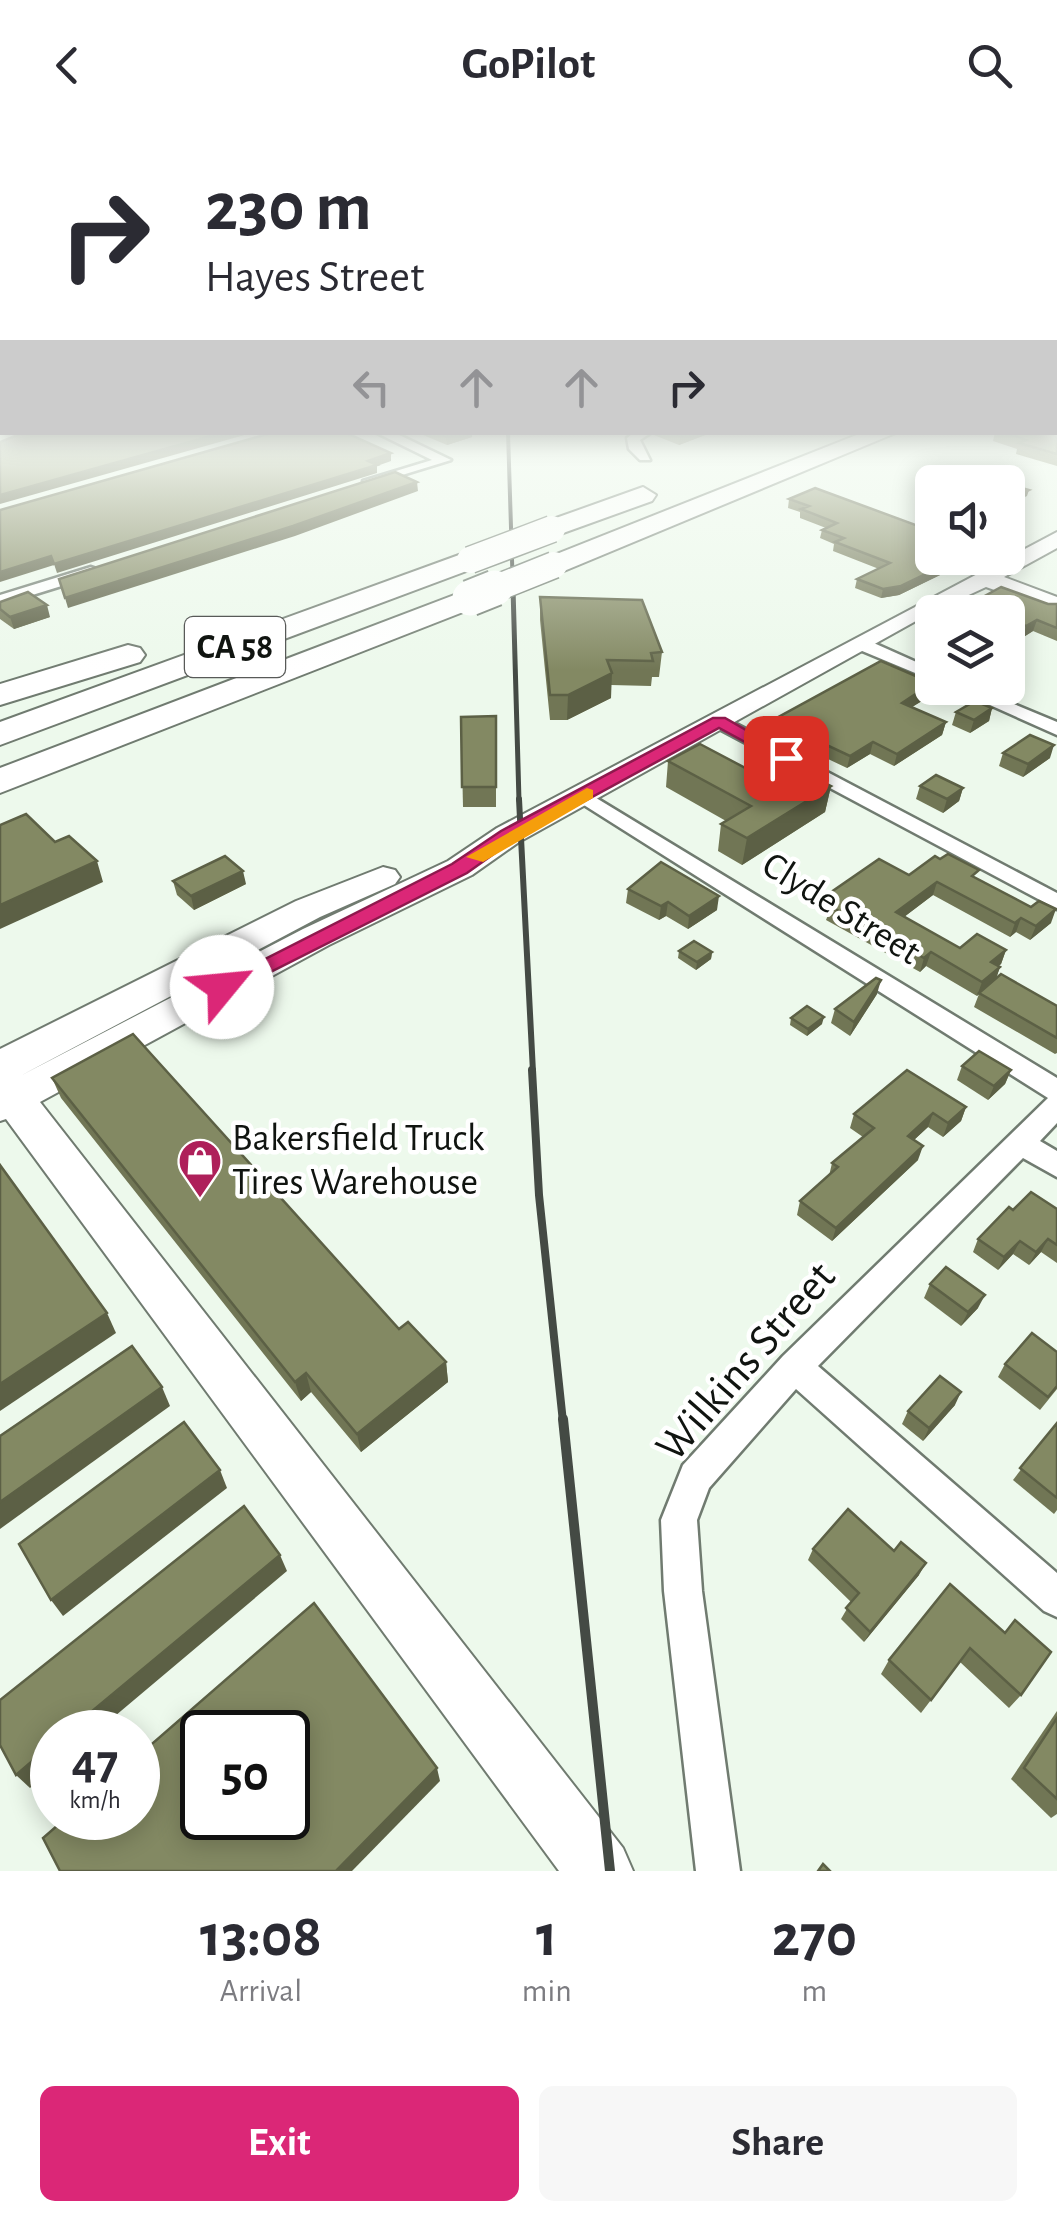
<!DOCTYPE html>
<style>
:root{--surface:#fff;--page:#f7f7f7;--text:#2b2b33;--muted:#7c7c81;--accent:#db2777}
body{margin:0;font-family:"Alegreya Sans",sans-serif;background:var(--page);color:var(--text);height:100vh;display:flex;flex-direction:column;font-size:38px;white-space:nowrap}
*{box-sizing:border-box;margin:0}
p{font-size:32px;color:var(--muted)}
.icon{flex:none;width:55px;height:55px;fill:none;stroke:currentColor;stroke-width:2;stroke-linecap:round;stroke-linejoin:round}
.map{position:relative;height:1741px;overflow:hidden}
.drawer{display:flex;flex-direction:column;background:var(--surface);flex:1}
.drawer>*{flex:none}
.hud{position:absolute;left:0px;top:0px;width:1058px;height:305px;box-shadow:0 5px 25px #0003;background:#fff;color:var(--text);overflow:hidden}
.buttons{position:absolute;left:915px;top:335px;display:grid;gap:20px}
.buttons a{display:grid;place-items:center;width:110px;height:110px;border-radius:15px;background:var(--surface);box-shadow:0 5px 25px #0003;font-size:50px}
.speed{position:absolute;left:30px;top:1580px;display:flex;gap:20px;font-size:50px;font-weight:700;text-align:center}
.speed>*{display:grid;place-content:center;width:130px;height:130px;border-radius:50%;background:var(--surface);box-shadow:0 5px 25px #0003;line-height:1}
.speed small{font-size:25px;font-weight:400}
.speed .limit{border:5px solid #111;border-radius:15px;background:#fff;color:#111}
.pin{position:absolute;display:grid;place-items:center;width:85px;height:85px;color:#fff;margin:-42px;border-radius:20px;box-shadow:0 5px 15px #0006}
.me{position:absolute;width:110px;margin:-55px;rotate:62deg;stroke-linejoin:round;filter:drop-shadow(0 0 8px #0008)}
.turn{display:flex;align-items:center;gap:35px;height:210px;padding:0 40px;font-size:45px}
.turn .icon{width:130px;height:130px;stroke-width:2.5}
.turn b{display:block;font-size:70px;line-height:85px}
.lanes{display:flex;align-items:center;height:95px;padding:0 40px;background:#0003;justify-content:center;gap:50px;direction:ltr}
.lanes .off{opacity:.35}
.eta{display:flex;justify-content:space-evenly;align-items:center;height:170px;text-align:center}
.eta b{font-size:60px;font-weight:700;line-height:70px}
.button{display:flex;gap:20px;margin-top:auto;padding:20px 40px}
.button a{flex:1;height:115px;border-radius:15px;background:var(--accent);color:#fff;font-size:40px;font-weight:700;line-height:115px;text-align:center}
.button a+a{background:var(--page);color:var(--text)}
header{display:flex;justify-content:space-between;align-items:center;height:130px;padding:0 40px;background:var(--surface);font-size:45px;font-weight:700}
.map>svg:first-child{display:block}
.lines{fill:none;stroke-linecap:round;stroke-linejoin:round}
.street-casing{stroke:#707b70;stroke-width:5}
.secondary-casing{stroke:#707b70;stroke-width:4}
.highway-casing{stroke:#707b70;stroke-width:4}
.street{fill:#fff;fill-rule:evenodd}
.secondary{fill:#fff;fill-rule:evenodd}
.highway{fill:#fff;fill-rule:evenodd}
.rail-far4{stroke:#444a44;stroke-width:4}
.rail-far3{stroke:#444a44;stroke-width:5}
.rail-far2{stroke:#444a44;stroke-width:6}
.rail-far1{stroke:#444a44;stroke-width:8}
.rail{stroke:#444a44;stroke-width:10}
.highway-bridge-far1-casing{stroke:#707b70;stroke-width:29;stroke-linecap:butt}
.highway-bridge-casing{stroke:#707b70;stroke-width:39;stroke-linecap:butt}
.highway-bridge-far1{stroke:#fff;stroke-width:26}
.highway-bridge{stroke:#fff;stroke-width:35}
.wall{fill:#717655}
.shaded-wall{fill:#5c6045}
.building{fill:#838963;stroke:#5c6045;stroke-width:2.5;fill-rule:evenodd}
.route{fill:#db2777;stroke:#8e194d;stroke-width:2.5}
.slow{fill:#f59e0b}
.labels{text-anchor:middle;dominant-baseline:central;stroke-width:9;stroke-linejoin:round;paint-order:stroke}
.shield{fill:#fff;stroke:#585a58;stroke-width:2.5}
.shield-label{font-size:35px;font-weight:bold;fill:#101410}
.street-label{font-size:38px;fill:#101410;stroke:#fff}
.poi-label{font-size:38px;fill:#101410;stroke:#fff;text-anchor:start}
.near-street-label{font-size:45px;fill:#101410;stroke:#fff}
</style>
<header><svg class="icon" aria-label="back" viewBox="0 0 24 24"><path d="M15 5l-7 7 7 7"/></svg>GoPilot<svg class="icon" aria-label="search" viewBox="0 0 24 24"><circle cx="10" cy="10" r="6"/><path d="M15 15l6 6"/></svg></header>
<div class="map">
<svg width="1057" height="1741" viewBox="0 0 1057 1741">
<rect width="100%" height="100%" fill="#edf9ec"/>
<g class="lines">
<defs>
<g id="street">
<polygon points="375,302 393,302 451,330 363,357 363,351 432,330"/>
<polygon points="635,302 652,302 640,310 650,330 640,330 629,319 627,308"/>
<polygon points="91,437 97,439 97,445 0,475 0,465"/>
<polygon points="855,510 867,510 932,539 932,550 855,518"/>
<polygon points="952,558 975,558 1057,592 1057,605"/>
<polygon points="719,585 1057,763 1057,779 712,595 710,591"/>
<polygon points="583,660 1057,948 1057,993 1040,1011 1057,1021 1057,1047 1023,1028 818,1236 1057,1443 1057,1487 1044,1481 796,1259 709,1358 697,1390 702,1461 740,1741 696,1741 664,1461 661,1390 683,1335 783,1226 1048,968 576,670 576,662"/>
</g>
<polygon id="secondary" points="1057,402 1057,418 1004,447 1057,467 1057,482 986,457 932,482 519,712 472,745 329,815 40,972 623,1718 633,1741 559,1741 6,989 0,991 0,919 296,771 383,737 395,740 400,747 395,754 320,787 20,946 303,799 448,731 497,698"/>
<g id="highway">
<polygon points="864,302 898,302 564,441 544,441 539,435 544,429"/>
<polygon points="643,357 656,365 652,371 552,407 538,399 542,393"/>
<polygon points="470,421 480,424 485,430 480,436 0,615 0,592"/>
<polygon points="470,459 481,461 485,468 481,475 0,663 0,638"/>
<polygon points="128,515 140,518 145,525 140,532 0,575 0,554"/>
</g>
</defs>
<use href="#street" class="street-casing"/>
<use href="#secondary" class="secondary-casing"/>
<use href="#highway" class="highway-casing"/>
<use href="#street" class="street"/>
<use href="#secondary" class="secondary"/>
<use href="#highway" class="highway"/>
<polyline class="rail-far4" points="508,302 513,461"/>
<polyline class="rail-far3" points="513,458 519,671"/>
<polyline class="rail-far2" points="519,669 533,942"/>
<polyline class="rail-far1" points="532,940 539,1065 563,1292"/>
<polyline class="rail" points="563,1289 610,1741"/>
<defs>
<g id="highway-bridge-far1">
<polyline points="470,430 552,399"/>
<polyline points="489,461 554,435"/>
</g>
<polyline id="highway-bridge" points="470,468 495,458"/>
</defs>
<use href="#highway-bridge-far1" class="highway-bridge-far1-casing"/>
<use href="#highway-bridge" class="highway-bridge-casing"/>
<use href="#highway-bridge-far1" class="highway-bridge-far1"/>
<use href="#highway-bridge" class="highway-bridge"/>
</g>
<g class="wall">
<polygon points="416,302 472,302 472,307 447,315"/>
<polygon points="653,302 713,302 679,315 654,305"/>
<polygon points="995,302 1044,302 1057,306 1057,336 1016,324 1017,319 993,311"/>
<polygon points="815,358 932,428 975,428 899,465 881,468 855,458 857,449 879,439 833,421 834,414 820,408 822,400 826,398 800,388 800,382 788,378 789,369"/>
<polygon points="540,467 662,522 659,547 652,547 651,556 611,555 611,568 567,590 550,590 540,490"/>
<polygon points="0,472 50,487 14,499 0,489"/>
<polygon points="970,474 1057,474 1057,511 1033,501 1022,508 1008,502 1008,482 967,482"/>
<polygon points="932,553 930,566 912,577 946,592 942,605 894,636 870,624 847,638 771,602 773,590"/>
<polygon points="992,578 989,591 970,603 952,595 956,582"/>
<polygon points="496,586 496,677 463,677 461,587"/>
<polygon points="1003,623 1050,628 1023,647 999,636"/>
<polygon points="668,631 783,658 831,656 825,682 742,735 718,721 721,694 726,691 666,657"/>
<polygon points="920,656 963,658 959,671 943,683 916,669"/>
<polygon points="909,745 977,749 1051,793 1030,810 1016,802 1010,807 933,765 904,787 960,818 1006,820 1001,834 998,836 1000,837 996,849 1057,876 1057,923 1055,924 974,877 979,864 977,866 926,836 920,842 826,790 828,785 821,781 824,767"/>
<polygon points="173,751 246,754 194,780 177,765"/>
<polygon points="628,759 717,780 688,799 666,786 659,790 626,773"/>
<polygon points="679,821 712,822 711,829 696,840 678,828"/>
<polygon points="877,864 850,906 831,893 835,879"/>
<polygon points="791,888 822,894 807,906 790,895"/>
<polygon points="962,936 1011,940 1005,954 988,970 957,950"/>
<polygon points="52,948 446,1232 448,1252 361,1322 311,1262 301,1271 61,968"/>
<polygon points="966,977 961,991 943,1007 928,997 914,1010 918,1030 832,1111 797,1085 800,1071 829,1046 832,1033 863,1007 850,998 854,984"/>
<polygon points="1057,1079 1057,1133 1041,1122 1029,1135 1013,1124 998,1140 973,1122 978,1109 1013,1080"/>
<polygon points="930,1154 978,1178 961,1196 924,1168"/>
<polygon points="1057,1222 1057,1259 1040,1280 998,1247 1005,1234"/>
<polygon points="955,1275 923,1311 902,1294 908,1281"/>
<polygon points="1057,1293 1057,1380 1054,1384 1013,1350"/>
<polygon points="813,1419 919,1445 864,1512 841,1489 851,1472 808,1430"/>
<polygon points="950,1454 1021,1565 1009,1578 960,1532 921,1583 881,1544 889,1530"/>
<polygon points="1057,1581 1057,1684 1051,1688 1011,1649"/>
</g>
<g class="shaded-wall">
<polygon points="225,302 255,302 0,374 0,365"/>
<polygon points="460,302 472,302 472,307 447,315 446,307"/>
<polygon points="691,302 713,302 679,315 680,306"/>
<polygon points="391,323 391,331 377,336 377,343 57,443 54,434"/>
<polygon points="417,352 418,361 295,406 68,478 65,468"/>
<polygon points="1029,360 1027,366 1008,375 1008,370"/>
<polygon points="51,426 54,435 0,452 0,442"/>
<polygon points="959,428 975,428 899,465 881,468 883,459"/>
<polygon points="47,475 50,487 14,499 10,487"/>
<polygon points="1037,490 1033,501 1022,508 1026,496"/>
<polygon points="612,543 611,568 567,590 568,565"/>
<polygon points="932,555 930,566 899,585 902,573"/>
<polygon points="992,578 989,591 970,603 974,590"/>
<polygon points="946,592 942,605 894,636 897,624"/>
<polygon points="873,612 870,624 847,638 850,626"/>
<polygon points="1054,615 1050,628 1023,647 1028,634"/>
<polygon points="831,656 825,682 742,735 747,708"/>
<polygon points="963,658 959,671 943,683 947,669"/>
<polygon points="97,731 103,752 0,799 0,775"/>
<polygon points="243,741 246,754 194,780 191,766"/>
<polygon points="937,752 933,765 892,796 896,782"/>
<polygon points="719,766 717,780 688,799 689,786"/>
<polygon points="668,772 666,786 659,790 661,776"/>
<polygon points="1056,779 1051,793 1030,810 1036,796"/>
<polygon points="1021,788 1016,802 1010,807 1015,793"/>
<polygon points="1006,820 1001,834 986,846 991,832"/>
<polygon points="712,822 711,829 696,840 697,832"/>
<polygon points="931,822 926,836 920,842 924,828"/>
<polygon points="1000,837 995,851 977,866 982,852"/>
<polygon points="881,850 877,864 850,906 854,892"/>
<polygon points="824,887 822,894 807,906 808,899"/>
<polygon points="1011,940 1005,954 988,970 994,956"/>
<polygon points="966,977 961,991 943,1007 948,993"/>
<polygon points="933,983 928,997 903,1020 908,1006"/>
<polygon points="923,1016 918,1030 832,1111 836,1098"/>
<polygon points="1048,1109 1041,1122 1029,1135 1036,1122"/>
<polygon points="1020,1111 1013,1124 998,1140 1004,1127"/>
<polygon points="985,1165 978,1178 961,1196 968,1182"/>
<polygon points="107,1183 116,1203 0,1281 0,1254"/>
<polygon points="446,1232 448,1252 361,1322 357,1304"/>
<polygon points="306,1243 311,1262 301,1271 295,1252"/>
<polygon points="162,1257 170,1276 0,1399 0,1372"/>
<polygon points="961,1262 955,1275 923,1311 929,1298"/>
<polygon points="220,1340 227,1358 63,1486 51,1470"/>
<polygon points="280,1425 287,1441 96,1602 67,1602"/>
<polygon points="926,1433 919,1445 864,1512 870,1502"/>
<polygon points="52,1614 52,1639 30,1658 16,1645"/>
<polygon points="437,1638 440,1651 352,1741 336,1741"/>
</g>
<g class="building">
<polygon points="25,302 225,302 0,365 0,312"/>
<polygon points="275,302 344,302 391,323 368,331 377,335 54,434 51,426 0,442 0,380"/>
<polygon points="436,302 460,302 446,307"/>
<polygon points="669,302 691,302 680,306"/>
<polygon points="1004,302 1044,302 1057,306 1057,324 1019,313 1026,310"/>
<polygon points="395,342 417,352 293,396 65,468 59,449"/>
<polygon points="1008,354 1029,360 1008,370"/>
<polygon points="815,358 932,401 932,428 959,428 901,456 883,459 857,449 890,433 835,412 844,408 822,400 837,393 801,379 809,376 789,369"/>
<polygon points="1001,457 1048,474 1057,474 1057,498 1037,490 1026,496 1008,489 1008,482 991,482 970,474"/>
<polygon points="28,462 47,475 10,487 0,479 0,472"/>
<polygon points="540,467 642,470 662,522 651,523 653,531 607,530 612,543 568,565 550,565"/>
<polygon points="881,531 932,553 902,573 946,592 897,624 873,612 850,626 773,590"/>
<polygon points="975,571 992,578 974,590 956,582"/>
<polygon points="496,586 496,657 462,657 461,587"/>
<polygon points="1030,605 1054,615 1028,634 1003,623"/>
<polygon points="700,614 783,658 807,644 831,656 747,708 721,694 751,676 668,631"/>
<polygon points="936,645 963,658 947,669 920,656"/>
<polygon points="26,684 55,712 69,706 97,731 0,775 0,695"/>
<polygon points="948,724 979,740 972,746 1031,777 1039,771 1056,779 1036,796 1021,788 1015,793 937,752 896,782 960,818 977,804 1006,820 991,832 1000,837 982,852 931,822 924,828 830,776 834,773 824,767 879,729 909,745 935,726 940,729"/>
<polygon points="225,726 243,741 191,766 173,751"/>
<polygon points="661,732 719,766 689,786 668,772 661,776 628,759"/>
<polygon points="694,811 712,822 697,832 679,821"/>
<polygon points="1001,844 1057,876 1057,908 979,863"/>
<polygon points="876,848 881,850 854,892 835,879"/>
<polygon points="807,876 824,887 808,899 791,888"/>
<polygon points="133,904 399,1199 408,1192 446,1232 357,1304 306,1243 295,1252 52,948"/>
<polygon points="979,921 1011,940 994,956 962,936"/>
<polygon points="907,940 966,977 948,993 933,983 908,1006 923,1016 836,1098 800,1071 838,1037 832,1033 874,998 854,984"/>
<polygon points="0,1035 107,1183 0,1254"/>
<polygon points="1031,1062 1057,1079 1057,1115 1048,1109 1036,1122 1020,1111 1004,1127 978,1109 1009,1077 1013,1080"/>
<polygon points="946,1137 985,1165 968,1182 930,1154"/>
<polygon points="1032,1203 1057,1222 1057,1256 1048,1267 1005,1234"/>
<polygon points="132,1216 162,1257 0,1372 0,1306"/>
<polygon points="940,1246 961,1262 929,1298 908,1281"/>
<polygon points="184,1292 220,1340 51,1470 19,1414"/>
<polygon points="1057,1293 1057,1368 1020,1338"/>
<polygon points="244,1376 280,1425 67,1602 52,1602 52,1614 16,1645 0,1615 0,1570"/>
<polygon points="848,1379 894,1421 901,1412 926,1433 870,1502 846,1478 859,1463 813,1419"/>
<polygon points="950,1454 1005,1503 1015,1490 1051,1522 1021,1565 970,1518 931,1570 889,1530"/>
<path d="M314,1473L437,1638L336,1741H60L43,1708L66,1688H138V1626ZM202,1602H288V1688H202Z"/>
<polygon points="1057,1588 1057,1669 1024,1638"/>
<polygon points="823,1734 830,1741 818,1741"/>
</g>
<linearGradient id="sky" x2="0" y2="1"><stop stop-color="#81b8d8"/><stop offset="0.55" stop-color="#f7fcf6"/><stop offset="1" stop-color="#f7fcf6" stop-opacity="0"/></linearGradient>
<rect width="1057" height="540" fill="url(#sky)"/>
<polygon class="route" points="713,588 725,588 795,628 780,631 719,598 515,709 467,743 229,863 214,863 210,857 452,734 501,701"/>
<polygon class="slow" points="587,658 593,660 593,668 483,732 466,727"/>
<defs>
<symbol id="shop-pin" viewBox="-11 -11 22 30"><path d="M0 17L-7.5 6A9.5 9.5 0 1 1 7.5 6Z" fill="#ae205a" stroke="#fff"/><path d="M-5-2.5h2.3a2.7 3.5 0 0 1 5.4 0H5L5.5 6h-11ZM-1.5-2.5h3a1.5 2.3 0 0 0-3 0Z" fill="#fff"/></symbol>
</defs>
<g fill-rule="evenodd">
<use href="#shop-pin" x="175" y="1006" width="50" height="68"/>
</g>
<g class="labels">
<rect class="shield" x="185" y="487" width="100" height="60" rx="8"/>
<g class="shield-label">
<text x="235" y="517">CA 58</text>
</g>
<g class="street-label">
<text transform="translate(841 779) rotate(32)">Clyde Street</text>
</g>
<g class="poi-label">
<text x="232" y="1009">Bakersfield Truck<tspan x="232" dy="44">Tires Warehouse</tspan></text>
</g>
<g class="near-street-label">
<text transform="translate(746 1232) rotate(-49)">Wilkins Street</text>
</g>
</g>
</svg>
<div class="buttons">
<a><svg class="icon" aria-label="sound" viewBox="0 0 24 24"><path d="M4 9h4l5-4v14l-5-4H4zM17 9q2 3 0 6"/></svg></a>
<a><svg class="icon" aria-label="layers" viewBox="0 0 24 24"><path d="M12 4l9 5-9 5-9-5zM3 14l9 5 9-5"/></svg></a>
</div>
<div class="speed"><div>47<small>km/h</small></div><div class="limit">50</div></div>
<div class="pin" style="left:786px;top:628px;background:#d93025"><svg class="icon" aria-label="arrive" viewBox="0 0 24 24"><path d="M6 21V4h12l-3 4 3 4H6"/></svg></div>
<svg class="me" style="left:222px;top:857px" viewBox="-20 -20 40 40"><circle r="19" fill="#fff"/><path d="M0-13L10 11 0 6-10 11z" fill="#db2777"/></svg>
<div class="hud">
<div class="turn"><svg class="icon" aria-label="right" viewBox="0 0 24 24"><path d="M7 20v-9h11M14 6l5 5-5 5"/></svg><div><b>230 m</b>Hayes Street</div></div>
<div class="lanes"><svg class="icon off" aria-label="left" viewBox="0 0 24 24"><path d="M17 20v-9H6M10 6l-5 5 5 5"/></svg><svg class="icon off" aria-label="ahead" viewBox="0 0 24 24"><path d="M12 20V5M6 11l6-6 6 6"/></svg><svg class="icon off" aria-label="ahead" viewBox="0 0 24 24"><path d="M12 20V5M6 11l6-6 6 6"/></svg><svg class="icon" aria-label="right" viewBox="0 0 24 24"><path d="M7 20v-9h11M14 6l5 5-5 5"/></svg></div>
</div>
</div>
<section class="drawer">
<div class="eta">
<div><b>13:08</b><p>Arrival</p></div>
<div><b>1</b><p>min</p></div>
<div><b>270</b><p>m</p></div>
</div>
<div class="button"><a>Exit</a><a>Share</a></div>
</section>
